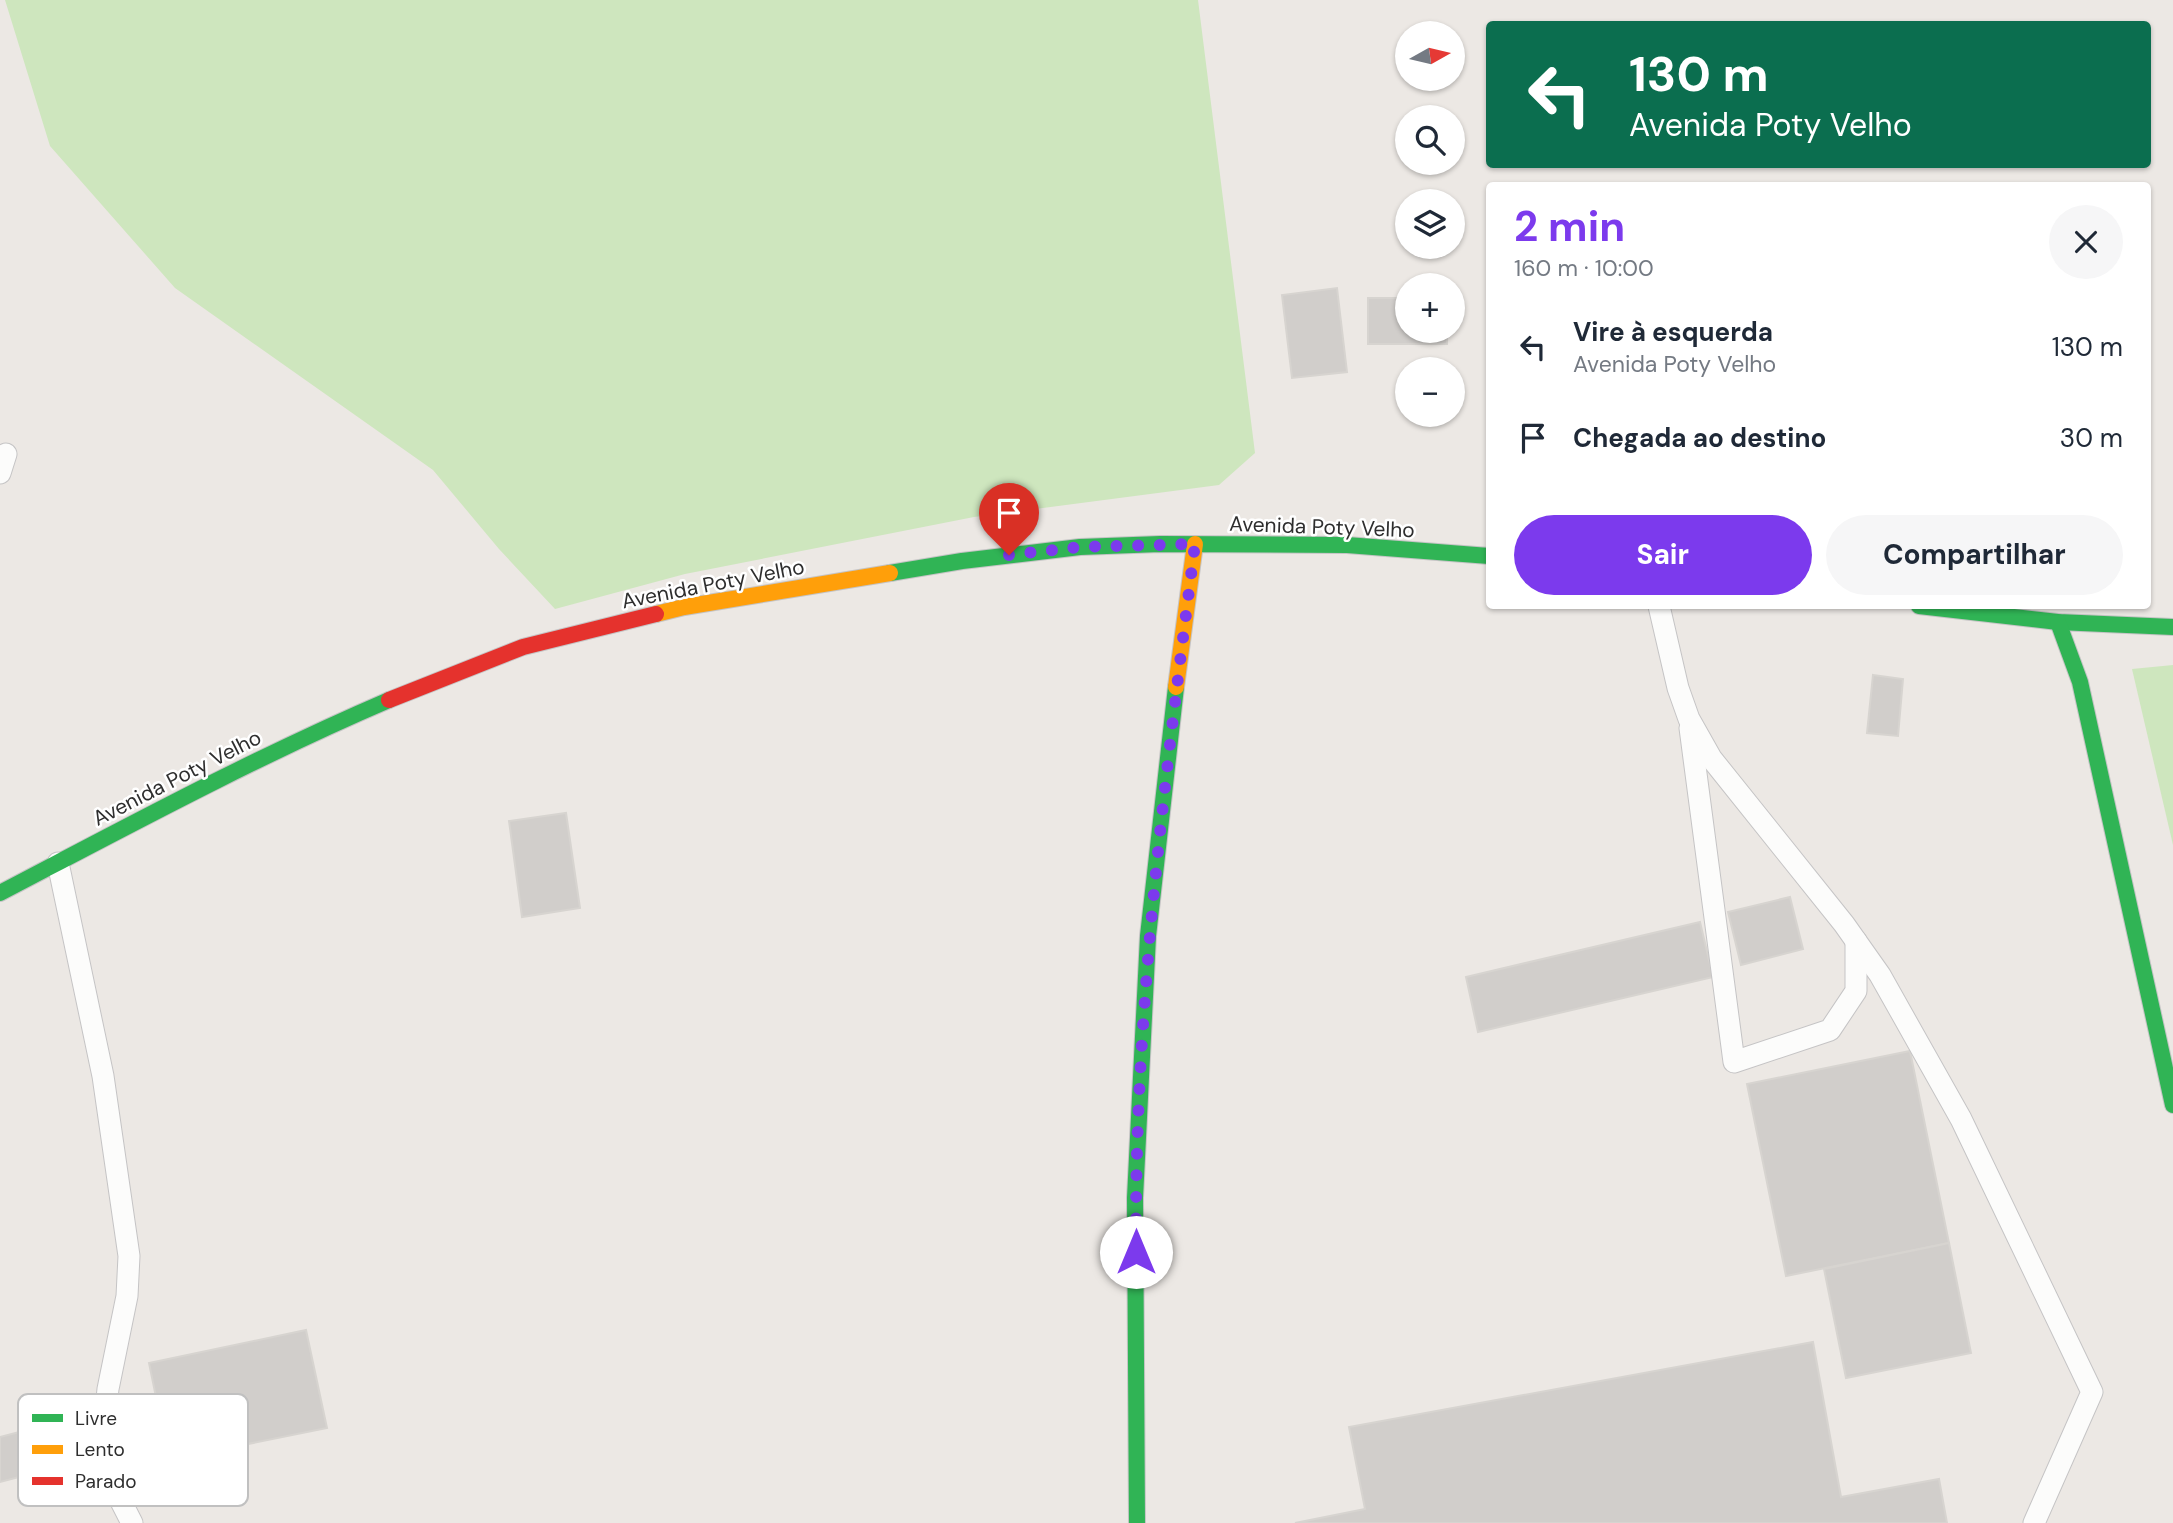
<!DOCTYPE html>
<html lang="pt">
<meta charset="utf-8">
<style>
:root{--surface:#fff;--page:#f6f6f7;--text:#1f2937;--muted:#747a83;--accent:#7c3aed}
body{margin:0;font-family:"DM Sans",sans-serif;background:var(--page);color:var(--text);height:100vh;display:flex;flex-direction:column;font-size:26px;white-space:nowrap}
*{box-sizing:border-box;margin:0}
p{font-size:23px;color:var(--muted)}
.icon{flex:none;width:38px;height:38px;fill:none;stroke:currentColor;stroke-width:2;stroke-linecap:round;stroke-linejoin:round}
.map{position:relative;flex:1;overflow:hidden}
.details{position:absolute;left:1486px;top:182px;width:665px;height:427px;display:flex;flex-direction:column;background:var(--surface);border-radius:7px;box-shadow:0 2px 5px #0004}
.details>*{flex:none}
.guide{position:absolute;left:1486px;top:21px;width:665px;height:147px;border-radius:7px;box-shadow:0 2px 5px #0004;background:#0b6e4f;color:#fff;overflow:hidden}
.needle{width:46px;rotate:82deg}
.tools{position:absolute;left:1395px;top:21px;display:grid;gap:14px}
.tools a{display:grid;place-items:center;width:70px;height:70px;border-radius:50%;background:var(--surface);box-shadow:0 2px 5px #0004;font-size:35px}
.pin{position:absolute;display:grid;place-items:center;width:60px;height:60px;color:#fff;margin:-72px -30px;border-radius:50% 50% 50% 0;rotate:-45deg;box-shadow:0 0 7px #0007}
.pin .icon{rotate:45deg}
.me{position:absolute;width:77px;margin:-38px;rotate:0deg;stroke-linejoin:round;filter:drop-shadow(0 0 5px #0008)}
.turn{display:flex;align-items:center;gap:24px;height:147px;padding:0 28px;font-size:32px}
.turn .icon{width:91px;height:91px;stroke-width:2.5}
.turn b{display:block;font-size:49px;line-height:60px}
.round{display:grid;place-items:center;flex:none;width:74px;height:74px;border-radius:37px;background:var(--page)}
.summary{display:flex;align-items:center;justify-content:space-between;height:119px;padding:0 28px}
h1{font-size:42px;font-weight:700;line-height:52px;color:var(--accent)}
.primary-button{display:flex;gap:14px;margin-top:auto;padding:14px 28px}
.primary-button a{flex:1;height:80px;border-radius:42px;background:var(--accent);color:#fff;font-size:28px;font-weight:700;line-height:80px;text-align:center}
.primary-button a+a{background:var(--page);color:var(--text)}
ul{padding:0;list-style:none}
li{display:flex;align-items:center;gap:21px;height:91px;padding:0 28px}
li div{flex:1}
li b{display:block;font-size:26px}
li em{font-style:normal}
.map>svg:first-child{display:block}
.green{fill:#cee6be}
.building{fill:#d1cecb;stroke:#d7d4d0;stroke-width:2}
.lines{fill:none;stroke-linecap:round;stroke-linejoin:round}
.lane-casing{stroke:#c5c4c5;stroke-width:23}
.fast-casing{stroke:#c5c4c5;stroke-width:18}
.slow-casing{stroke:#c5c4c5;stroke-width:18}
.jam-casing{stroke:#c5c4c5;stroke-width:18}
.lane{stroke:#fcfcfb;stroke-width:21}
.fast{stroke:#30b455;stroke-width:16}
.slow{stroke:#ff9f0a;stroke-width:16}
.jam{stroke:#e5322d;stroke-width:16}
.route{stroke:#7c3aed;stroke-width:12;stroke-dasharray:0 21.6}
.labels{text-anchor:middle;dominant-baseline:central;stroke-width:5;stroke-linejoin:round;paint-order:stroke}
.street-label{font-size:21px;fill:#2e2e2e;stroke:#fff}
.key{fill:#fff;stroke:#c0c0c0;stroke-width:2}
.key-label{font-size:19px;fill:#2e2e2e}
</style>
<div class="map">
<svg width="2173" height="1523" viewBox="0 0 2173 1523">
<rect width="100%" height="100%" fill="#ece8e4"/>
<g class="green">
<polygon points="5,0 1198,0 1255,453 1219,485 974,517 685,574 555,609 499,549 433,470 175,288 50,146"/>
<polygon points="2173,665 2173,845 2132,669"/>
</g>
<g class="building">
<polygon points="1337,288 1347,372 1292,378 1282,295"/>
<polygon points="1368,298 1407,298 1407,331 1447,331 1447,344 1368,344"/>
<polygon points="1873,675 1903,679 1898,736 1867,733"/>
<polygon points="566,813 580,908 522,917 509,821"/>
<polygon points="1790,897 1803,949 1741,965 1728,912"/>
<polygon points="1700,922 1713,977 1478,1032 1466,977"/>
<polygon points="1910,1051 1949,1243 1786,1276 1747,1084"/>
<polygon points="1949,1243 1971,1353 1846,1378 1824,1269"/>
<polygon points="306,1330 327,1428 169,1460 149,1363"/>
<polygon points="1813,1342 1841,1497 1939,1479 1947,1523 1295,1523 1365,1509 1349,1427"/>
<polygon points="27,1430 38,1472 0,1482 0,1437"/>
</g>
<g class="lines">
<defs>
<g id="lane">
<polyline points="0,473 6,454"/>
<polyline points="1659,606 1678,688 1689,719 1711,758 1844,924 1880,975 1961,1119 2092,1392 2034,1523"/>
<polyline points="1690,728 1734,1062 1830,1030 1856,991 1856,941"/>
<polyline points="58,863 103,1076 129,1256 127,1296 108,1389 103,1437 107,1474 132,1523"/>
</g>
<g id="fast">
<polyline points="890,573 962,561 1080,547 1160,544 1347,545 1489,556"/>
<polyline points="1919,606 2058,622 2173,627"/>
<polyline points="2058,622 2080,682 2173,1105"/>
<path d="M0,893C128,826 256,757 389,700"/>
<polyline points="1137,1523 1135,1198 1148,936 1176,687"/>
</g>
<g id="slow">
<polyline points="656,614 684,607 890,573"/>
<polyline points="1176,687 1195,544"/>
</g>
<polyline id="jam" points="389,700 523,647 656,614"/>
</defs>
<use href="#lane" class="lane-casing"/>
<use href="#fast" class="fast-casing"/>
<use href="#slow" class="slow-casing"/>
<use href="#jam" class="jam-casing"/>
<use href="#lane" class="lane"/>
<use href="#fast" class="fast"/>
<use href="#slow" class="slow"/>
<use href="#jam" class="jam"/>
</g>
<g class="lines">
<path class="route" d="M1009,555L1080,547L1195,544C1165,779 1134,1015 1136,1252"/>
</g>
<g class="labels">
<g class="street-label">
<text transform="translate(1322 527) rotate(2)">Avenida Poty Velho</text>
<text transform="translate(713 584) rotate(-11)">Avenida Poty Velho</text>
<text transform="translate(177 778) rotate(-27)">Avenida Poty Velho</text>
</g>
</g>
<rect x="18" y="1394" width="230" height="112" rx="10" class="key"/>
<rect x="32" y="1414" width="31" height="8" fill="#30b455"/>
<rect x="32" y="1445" width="31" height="9" fill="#ff9f0a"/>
<rect x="32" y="1477" width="31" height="8" fill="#e5322d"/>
<g class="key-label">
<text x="75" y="1425">Livre</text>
<text x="75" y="1456">Lento</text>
<text x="75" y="1488">Parado</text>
</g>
</svg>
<div class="tools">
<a><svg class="needle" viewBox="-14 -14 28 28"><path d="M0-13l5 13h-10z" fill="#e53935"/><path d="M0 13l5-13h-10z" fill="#747a83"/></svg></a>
<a><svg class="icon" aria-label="search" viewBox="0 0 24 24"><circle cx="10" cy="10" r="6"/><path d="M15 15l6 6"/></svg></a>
<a><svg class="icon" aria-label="layers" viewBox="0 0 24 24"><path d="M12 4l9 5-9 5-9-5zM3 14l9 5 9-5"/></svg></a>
<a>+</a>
<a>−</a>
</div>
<div class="pin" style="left:1009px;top:555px;background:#d93025"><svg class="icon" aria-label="arrive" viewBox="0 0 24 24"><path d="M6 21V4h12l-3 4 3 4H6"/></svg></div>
<svg class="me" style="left:1136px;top:1252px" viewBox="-20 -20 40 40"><circle r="19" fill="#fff"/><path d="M0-13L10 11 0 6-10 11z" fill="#7c3aed"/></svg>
<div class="guide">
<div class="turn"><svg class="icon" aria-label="left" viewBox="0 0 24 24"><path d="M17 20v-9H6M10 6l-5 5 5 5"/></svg><div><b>130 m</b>Avenida Poty Velho</div></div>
</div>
<section class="details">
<div class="summary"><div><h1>2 min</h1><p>160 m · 10:00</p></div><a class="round"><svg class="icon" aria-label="close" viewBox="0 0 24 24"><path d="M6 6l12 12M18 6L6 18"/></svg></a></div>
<ul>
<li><svg class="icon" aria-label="left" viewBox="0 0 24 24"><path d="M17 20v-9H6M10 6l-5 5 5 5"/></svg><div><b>Vire à esquerda</b><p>Avenida Poty Velho</p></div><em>130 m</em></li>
<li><svg class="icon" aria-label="arrive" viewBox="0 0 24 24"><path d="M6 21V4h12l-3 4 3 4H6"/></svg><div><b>Chegada ao destino</b></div><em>30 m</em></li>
</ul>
<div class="primary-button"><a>Sair</a><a>Compartilhar</a></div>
</section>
</div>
